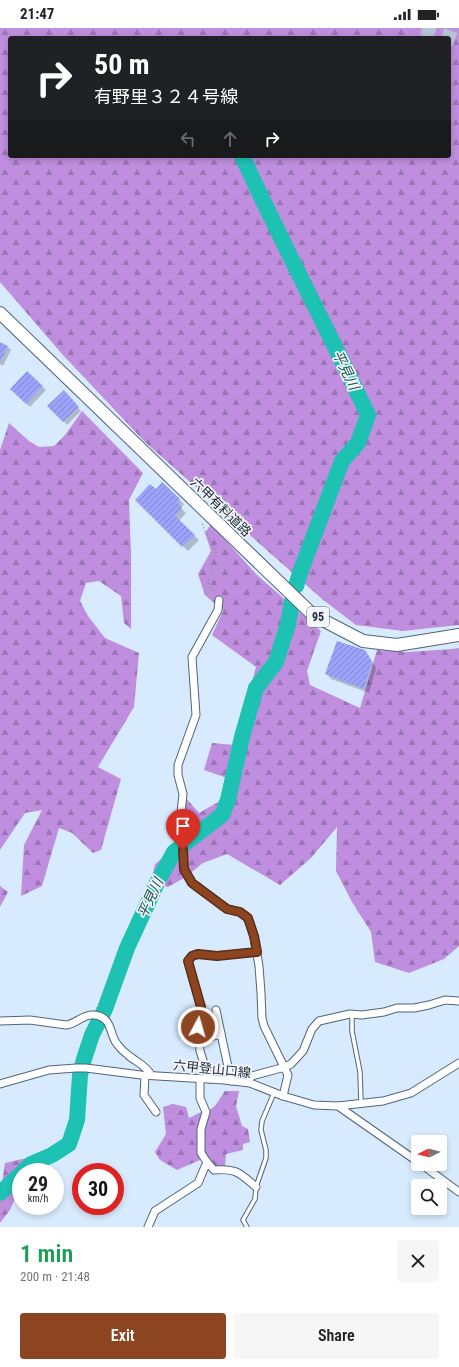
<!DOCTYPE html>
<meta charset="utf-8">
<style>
:root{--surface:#fff;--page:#f6f6f6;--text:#222;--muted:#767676;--accent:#8c4520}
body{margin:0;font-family:"Roboto Condensed","Noto Sans JP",sans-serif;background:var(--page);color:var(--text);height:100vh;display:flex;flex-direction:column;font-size:15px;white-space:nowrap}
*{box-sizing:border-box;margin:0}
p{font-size:13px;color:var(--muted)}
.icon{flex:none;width:22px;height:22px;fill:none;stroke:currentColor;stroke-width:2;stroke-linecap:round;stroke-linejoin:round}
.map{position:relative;height:1199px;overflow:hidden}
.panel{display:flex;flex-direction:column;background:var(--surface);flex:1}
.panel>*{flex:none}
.hud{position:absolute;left:8px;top:8px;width:443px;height:122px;border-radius:4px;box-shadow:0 2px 6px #0003;background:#202124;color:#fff;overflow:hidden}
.needle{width:26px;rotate:264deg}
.tools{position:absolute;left:411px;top:1107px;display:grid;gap:8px}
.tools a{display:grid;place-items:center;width:36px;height:36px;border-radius:4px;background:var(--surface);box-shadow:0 2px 6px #0003;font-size:20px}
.speed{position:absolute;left:12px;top:1135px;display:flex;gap:8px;font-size:20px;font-weight:700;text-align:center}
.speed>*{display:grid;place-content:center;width:52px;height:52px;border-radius:50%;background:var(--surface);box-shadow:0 2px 6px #0003;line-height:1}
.speed small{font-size:10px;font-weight:400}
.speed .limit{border:6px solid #d22;background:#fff;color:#111}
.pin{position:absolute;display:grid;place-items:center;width:34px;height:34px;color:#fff;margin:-41px -17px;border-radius:50% 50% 50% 0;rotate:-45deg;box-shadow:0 0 4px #0007}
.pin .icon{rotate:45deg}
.me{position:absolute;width:44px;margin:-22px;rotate:6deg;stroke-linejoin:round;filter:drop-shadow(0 0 3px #0008)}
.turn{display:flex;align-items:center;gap:14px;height:84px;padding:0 20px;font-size:18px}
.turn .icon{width:52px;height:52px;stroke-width:2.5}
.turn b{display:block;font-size:28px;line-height:34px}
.lanes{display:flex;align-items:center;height:38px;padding:0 20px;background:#0003;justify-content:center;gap:20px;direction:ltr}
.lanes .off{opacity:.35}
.round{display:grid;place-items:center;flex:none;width:42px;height:42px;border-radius:4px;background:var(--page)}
.summary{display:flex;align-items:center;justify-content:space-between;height:68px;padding:0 20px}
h1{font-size:24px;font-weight:600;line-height:30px;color:#1e9e55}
.button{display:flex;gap:8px;margin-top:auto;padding:8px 20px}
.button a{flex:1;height:46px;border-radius:4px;background:var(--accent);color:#fff;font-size:16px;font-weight:600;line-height:46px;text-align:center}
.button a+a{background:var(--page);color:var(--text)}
.status{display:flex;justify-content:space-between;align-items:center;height:28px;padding:0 20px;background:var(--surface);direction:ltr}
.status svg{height:11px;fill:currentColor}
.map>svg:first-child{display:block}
.forest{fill:url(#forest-firs);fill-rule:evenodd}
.shadow{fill:#0003}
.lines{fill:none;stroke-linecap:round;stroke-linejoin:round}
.river{stroke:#1dc2b3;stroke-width:16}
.building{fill:url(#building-hatch)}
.highway-tunnel{stroke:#b4c4d5;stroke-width:14;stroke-dasharray:14 7;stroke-linecap:butt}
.lane-casing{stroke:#506579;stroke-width:5.5}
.street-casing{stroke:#506579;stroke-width:9}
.primary-casing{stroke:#506579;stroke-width:14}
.path{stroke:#7f8d9b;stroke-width:1.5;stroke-dasharray:1 3;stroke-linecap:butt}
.lane{stroke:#fff;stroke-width:3.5}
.street{stroke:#fff;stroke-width:7}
.primary{stroke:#fff;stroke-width:12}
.route-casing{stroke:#5b2d15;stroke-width:10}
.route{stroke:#8c4520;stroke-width:7}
.labels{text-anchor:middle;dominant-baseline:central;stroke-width:3.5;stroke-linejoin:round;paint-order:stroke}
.shield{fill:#f1f6fb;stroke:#60676f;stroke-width:1}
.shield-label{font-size:12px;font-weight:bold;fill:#222a33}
.street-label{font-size:13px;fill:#222a33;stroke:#f1f6fb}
.water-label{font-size:14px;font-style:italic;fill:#13514b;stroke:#f1f6fb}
</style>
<div class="status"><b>21:47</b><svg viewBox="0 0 49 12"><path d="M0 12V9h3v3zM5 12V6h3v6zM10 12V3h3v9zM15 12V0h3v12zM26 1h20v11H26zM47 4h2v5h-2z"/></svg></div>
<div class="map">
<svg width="459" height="1199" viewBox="0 0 459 1199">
<defs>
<pattern id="forest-firs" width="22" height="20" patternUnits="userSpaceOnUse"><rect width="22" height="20" fill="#bf8edf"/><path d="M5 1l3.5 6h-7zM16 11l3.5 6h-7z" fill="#9b74b5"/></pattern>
<pattern id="building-hatch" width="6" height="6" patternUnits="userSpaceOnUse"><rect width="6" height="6" fill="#9da3fa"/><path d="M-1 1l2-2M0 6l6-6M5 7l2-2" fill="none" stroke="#8085cb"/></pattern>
</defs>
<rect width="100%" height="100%" fill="#d8ebfe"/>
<g class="forest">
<path d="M0,0H459V597L403,603L356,597L322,571L145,414L62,326L0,254ZM10,10H449V128H10Z"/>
<polygon points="82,383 143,445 129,472 131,526 131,601 124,595 121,568 99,553 86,555 80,573 88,588 105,610 139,625 134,679 98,739 121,751 101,822 93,825 72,805 59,800 42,858 21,868 24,817 42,782 25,785 0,822 0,422 9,395 29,413 39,419 54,418 65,407"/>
<polygon points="211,496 257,547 321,603 307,643 310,657 360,680 377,622 408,624 452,621 459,620 459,918 444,931 409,945 375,934 371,904 352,874 336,843 337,799 311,830 280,857 227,826 203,835 184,850 168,859 151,854 155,836 184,813 185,769 199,785 220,773 227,750 204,742 212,715 235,717 256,639 212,607 223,583 205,567 198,546 211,523 205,505"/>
<polygon points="0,858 8,864 0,879"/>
<polygon points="225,1063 239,1063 236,1078 242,1098 248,1101 250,1114 243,1116 243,1122 226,1126 225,1139 213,1140 203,1123 202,1101 208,1083 215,1078"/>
<polygon points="173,1076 186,1079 189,1090 201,1084 197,1113 200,1132 177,1142 160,1132 155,1124 166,1106 163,1079"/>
<polygon points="53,1124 43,1144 21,1144 21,1164 16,1168 10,1182 0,1195 0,1157 2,1155 5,1135"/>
</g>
<g class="shadow">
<polygon points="0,315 8,319 11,322 3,338 0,336"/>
<polygon points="27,344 46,362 30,379 11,361"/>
<polygon points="67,367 81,383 67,397 49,378"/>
<polygon points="163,455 184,476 181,480 186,485 179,493 199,512 188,523 136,472 156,462"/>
<polygon points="364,623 369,628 376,640 369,665 331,651 327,646"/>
</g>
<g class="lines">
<g class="river">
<path d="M242,128C282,215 327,300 368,387L358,415L342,433L301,542L296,558"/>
<polyline points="23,1144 31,1136 52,1127 69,1116 77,1092 80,1047 84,1031 92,1007 105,981 127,920 158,853 174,824 222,787 228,772 242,709 256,660 276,634 288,596 292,574"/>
<polyline points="0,1165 21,1146"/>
</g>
</g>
<g class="building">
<polygon points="0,314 8,318 0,334"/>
<polygon points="27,343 43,358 26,376 10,361"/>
<polygon points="64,362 79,379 63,394 47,378"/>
<polygon points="162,454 180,471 177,474 182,480 175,488 195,507 182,519 135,472 150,456 156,461"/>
<polygon points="337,613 365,622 372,634 364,661 325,646"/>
</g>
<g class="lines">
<polyline class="highway-tunnel" points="422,0 459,13"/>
<defs>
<g id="lane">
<polyline points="352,986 352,1003 360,1044 361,1075"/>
<polyline points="247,1199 243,1192 255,1171 256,1159 266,1130 266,1122 261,1102 262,1093 274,1065"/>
</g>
<g id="street">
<polyline points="219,572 218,582 192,629 196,687 178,737 178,747 183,766 181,785 184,841 192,855 227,881 240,884 248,890 254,908 259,938 261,965 262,990 264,998 288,1047 283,1068"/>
<polyline points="216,982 231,1053"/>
<path d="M0,993L30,992L66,997C77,996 82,986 94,987C113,989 109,1006 117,1016C120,1020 124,1024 128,1027C136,1034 146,1037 151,1047"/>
<polyline points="210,1009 221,1006"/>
<polyline points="145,1047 144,1067 156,1084"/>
<path d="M200,1051V1070L206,1084L201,1101V1125L207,1134L214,1142C236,1140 240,1145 256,1159"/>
<polyline points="209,1051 200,1023 197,988 201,979 188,933 192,928 197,926 217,928 257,924"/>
<polyline points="245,1054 252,1048 285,1039 291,1036 303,1023 312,1001 319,993 350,986 362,987 384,984 397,980 414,980 429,977 445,972 459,973"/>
<polyline points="0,1056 49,1042 76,1040 86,1040 141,1047 224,1052 250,1055 283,1068 314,1077 338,1078 383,1073 411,1065 459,1035"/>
<polyline points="338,1078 418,1134"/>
<polyline points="421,1136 459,1164"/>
<polyline points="148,1199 155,1183 198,1155 207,1134"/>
</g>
<polyline id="primary" points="0,285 313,587 363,613 397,617 459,607"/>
</defs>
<use href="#lane" class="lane-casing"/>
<use href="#street" class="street-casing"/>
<use href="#primary" class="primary-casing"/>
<g class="path">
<polyline points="203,496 202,497 216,523 208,555 215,565"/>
<polyline points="97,980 116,938"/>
</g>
<use href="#lane" class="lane"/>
<use href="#street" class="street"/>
<use href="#primary" class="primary"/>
</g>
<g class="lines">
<defs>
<polyline id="route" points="183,822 184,841 192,855 227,881 240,884 248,890 254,908 257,924 217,928 198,926 192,928 188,933 201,979 198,988 198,999"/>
</defs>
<use href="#route" class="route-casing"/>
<use href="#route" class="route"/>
</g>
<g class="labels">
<rect class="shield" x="307" y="579" width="22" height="20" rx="3"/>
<g class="shield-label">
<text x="318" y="589">95</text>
</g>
<g class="street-label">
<text transform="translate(221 479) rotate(44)">六甲有料道路</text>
<text transform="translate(212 1041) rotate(6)">六甲登山口線</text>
</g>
<g class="water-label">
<text transform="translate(346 342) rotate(64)">平見川</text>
<text transform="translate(150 870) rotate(-65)">平見川</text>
</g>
</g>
</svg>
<div class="tools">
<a><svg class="needle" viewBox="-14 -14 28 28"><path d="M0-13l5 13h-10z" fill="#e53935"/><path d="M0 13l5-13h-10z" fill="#767676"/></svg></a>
<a><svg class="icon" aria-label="search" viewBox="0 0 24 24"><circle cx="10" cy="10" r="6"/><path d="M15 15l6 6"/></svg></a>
</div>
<div class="speed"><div>29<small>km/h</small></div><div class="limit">30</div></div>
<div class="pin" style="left:183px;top:822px;background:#d93025"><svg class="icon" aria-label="arrive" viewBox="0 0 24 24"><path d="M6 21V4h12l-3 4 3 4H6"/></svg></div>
<svg class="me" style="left:198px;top:999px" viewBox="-20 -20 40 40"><circle r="17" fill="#8c4520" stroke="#fff" stroke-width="3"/><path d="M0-11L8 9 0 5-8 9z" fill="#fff"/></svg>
<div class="hud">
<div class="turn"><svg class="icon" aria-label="right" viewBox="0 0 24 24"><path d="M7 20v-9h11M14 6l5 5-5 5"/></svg><div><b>50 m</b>有野里３２４号線</div></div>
<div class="lanes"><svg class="icon off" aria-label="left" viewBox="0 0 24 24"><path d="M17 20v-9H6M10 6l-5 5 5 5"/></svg><svg class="icon off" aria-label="ahead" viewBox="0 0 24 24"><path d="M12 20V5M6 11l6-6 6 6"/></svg><svg class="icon" aria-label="right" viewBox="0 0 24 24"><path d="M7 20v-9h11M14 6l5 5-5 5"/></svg></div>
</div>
</div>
<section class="panel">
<div class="summary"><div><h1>1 min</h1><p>200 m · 21:48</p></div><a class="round"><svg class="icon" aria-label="close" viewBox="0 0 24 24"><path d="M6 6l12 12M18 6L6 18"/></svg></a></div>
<div class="button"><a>Exit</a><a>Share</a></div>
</section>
